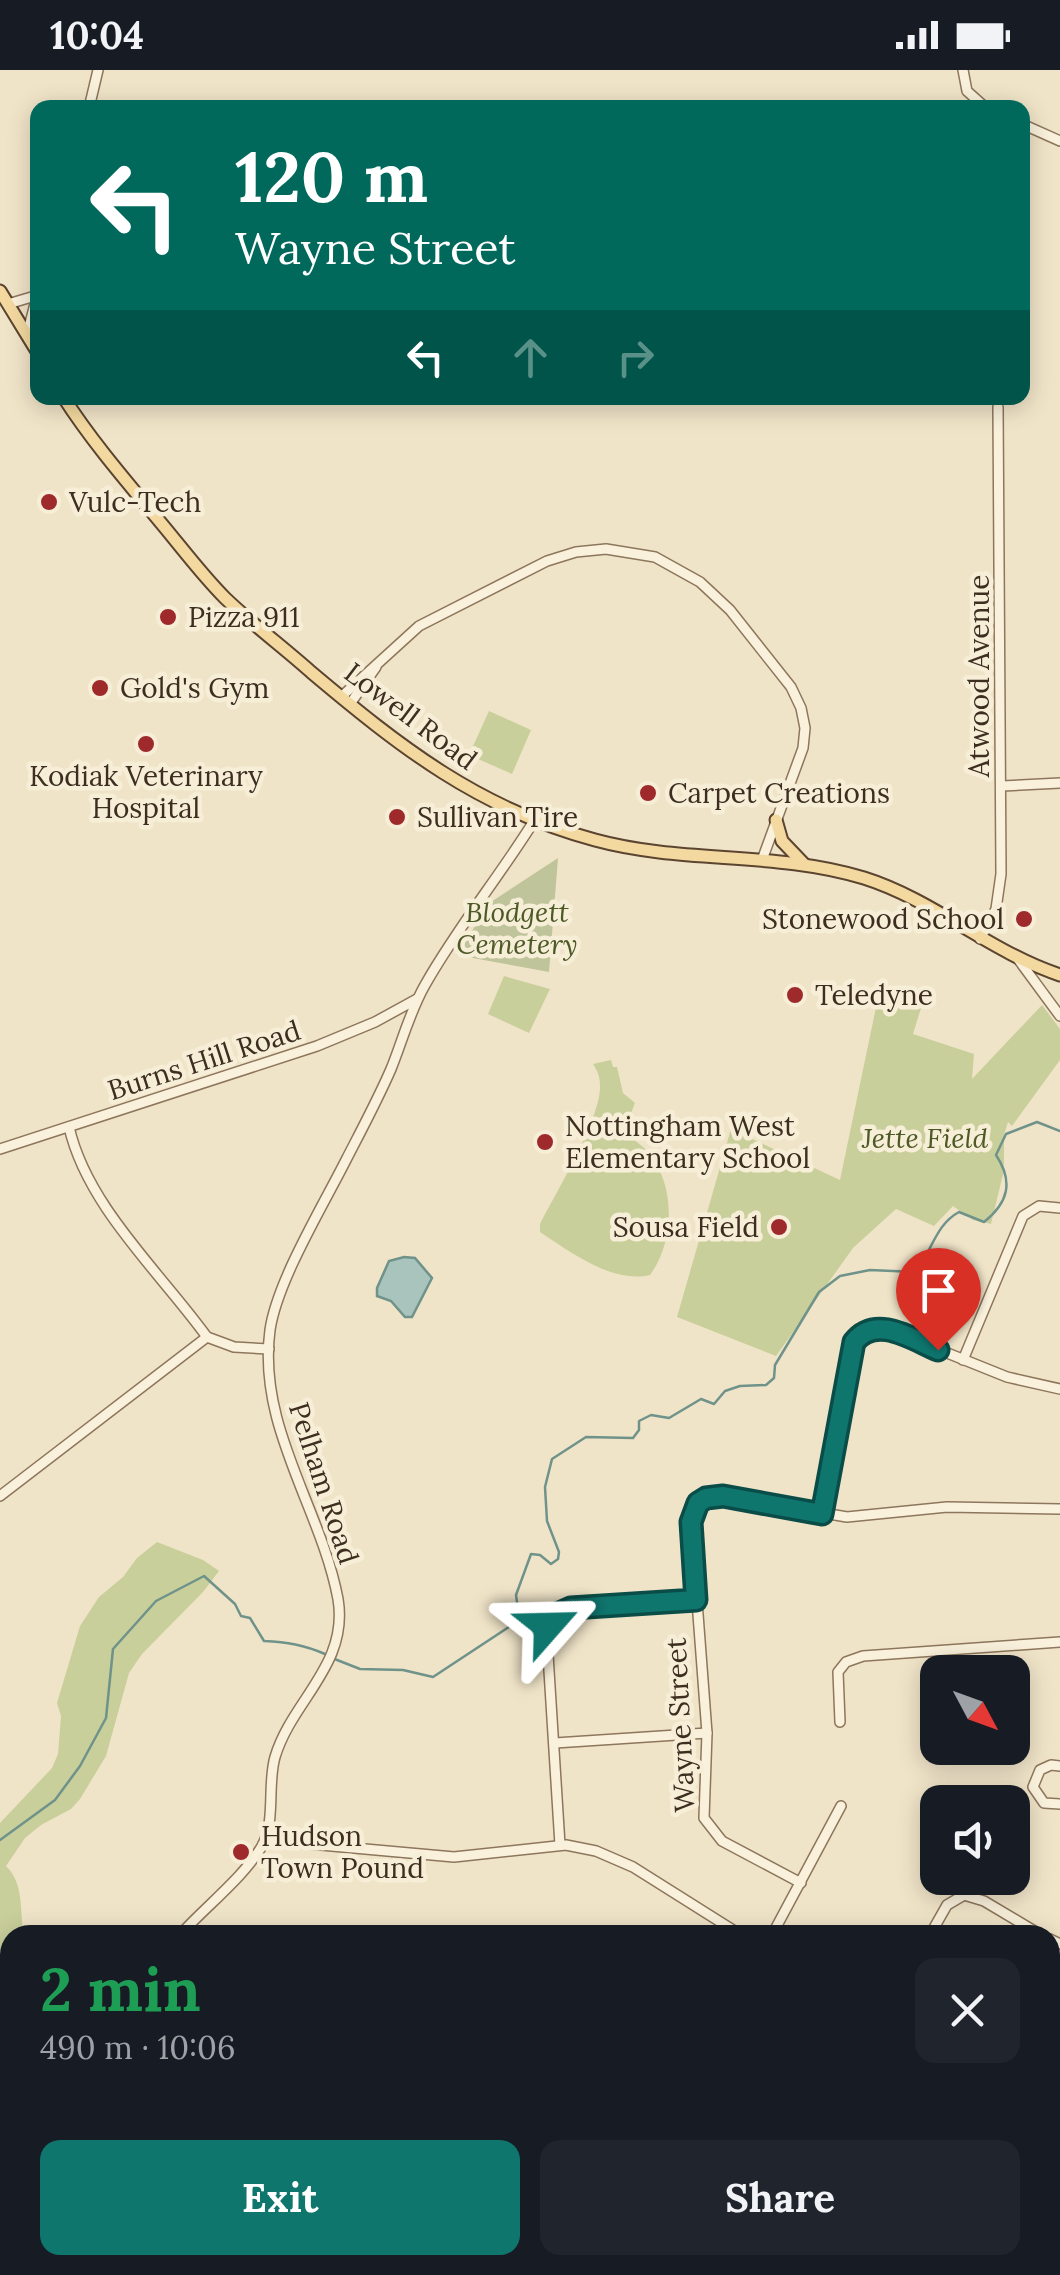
<!DOCTYPE html>
<meta charset="utf-8">
<style>
:root{--surface:#171b24;--page:#20242c;--text:#f1f3f6;--muted:#9ea1a6;--accent:#0f766e}
body{margin:0;font-family:Lora,serif;background:var(--page);color:var(--text);height:100vh;display:flex;flex-direction:column;font-size:38px;white-space:nowrap}
*{box-sizing:border-box;margin:0}
p{font-size:32px;color:var(--muted)}
.icon{flex:none;width:55px;height:55px;fill:none;stroke:currentColor;stroke-width:2;stroke-linecap:round;stroke-linejoin:round}
.map{position:relative;flex:1;overflow:hidden}
.drawer{position:absolute;left:0px;top:1855px;width:1060px;height:350px;display:flex;flex-direction:column;background:var(--surface);border-radius:30px 30px 0 0;box-shadow:0 5px 25px #0003}
.drawer>*{flex:none}
.top-card{position:absolute;left:30px;top:30px;width:1000px;height:305px;border-radius:20px;box-shadow:0 5px 25px #0003;background:#00695c;color:#fff;overflow:hidden}
.needle{width:65px;rotate:131deg}
.tools{position:absolute;left:920px;top:1585px;display:grid;gap:20px}
.tools a{display:grid;place-items:center;width:110px;height:110px;border-radius:20px;background:var(--surface);box-shadow:0 5px 25px #0003;font-size:50px}
.pin{position:absolute;display:grid;place-items:center;width:85px;height:85px;color:#fff;margin:-102px -42px;border-radius:50% 50% 50% 0;rotate:-45deg;box-shadow:0 0 10px #0007}
.pin .icon{rotate:45deg}
.me{position:absolute;width:110px;margin:-55px;rotate:65deg;stroke-linejoin:round;filter:drop-shadow(0 0 8px #0008)}
.turn{display:flex;align-items:center;gap:35px;height:210px;padding:0 40px;font-size:45px}
.turn .icon{width:130px;height:130px;stroke-width:2.5}
.turn b{display:block;font-size:70px;line-height:85px}
.lanes{display:flex;align-items:center;height:95px;padding:0 40px;background:#0003;justify-content:center;gap:50px;direction:ltr}
.lanes .off{opacity:.35}
.round{display:grid;place-items:center;flex:none;width:105px;height:105px;border-radius:20px;background:var(--page)}
.overview{display:flex;align-items:center;justify-content:space-between;height:170px;padding:0 40px}
h1{font-size:60px;font-weight:800;line-height:75px;color:#1e9e55}
.cta{display:flex;gap:20px;margin-top:auto;padding:20px 40px}
.cta a{flex:1;height:115px;border-radius:20px;background:var(--accent);color:#fff;font-size:40px;font-weight:800;line-height:115px;text-align:center}
.cta a+a{background:var(--page);color:var(--text)}
.status{display:flex;justify-content:space-between;align-items:center;height:70px;padding:0 50px;background:var(--surface);direction:ltr}
.status svg{height:28px;fill:currentColor}
.map>svg:first-child{display:block}
.green{fill:#c9cf9b}
.cemetery{fill:#bfc49a}
.water{fill:#a9c4bc;stroke:#6f938a;stroke-width:2.5}
.lines{fill:none;stroke-linecap:round;stroke-linejoin:round}
.stream{stroke:#6f938a;stroke-width:2.5}
.minor-casing{stroke:#8d765c;stroke-width:12}
.major-casing{stroke:#5b4430;stroke-width:15}
.minor{stroke:#faf1dc;stroke-width:9}
.major{stroke:#f3d9a0;stroke-width:11}
.route-casing{stroke:#0a4d48;stroke-width:25}
.route{stroke:#0f766e;stroke-width:18}
.poi-dot{fill:#9e2a2b;stroke:#f7eed8;stroke-width:4}
.labels{text-anchor:middle;dominant-baseline:central;stroke-width:9;stroke-linejoin:round;paint-order:stroke}
.poi-label{font-size:28px;fill:#3d2e20;stroke:#f7eed8;text-anchor:start}
.street-label{font-size:28px;fill:#3d2e20;stroke:#f7eed8}
.park-label{font-size:28px;font-style:italic;fill:#4d5a26;stroke:#f7eed8}
</style>
<div class="status"><b>10:04</b><svg viewBox="0 0 49 12"><path d="M0 12V9h3v3zM5 12V6h3v6zM10 12V3h3v9zM15 12V0h3v12zM26 1h20v11H26zM47 4h2v5h-2z"/></svg></div>
<div class="map">
<svg width="1060" height="2205" viewBox="0 0 1060 2205">
<rect width="100%" height="100%" fill="#f0e4c8"/>
<g class="green">
<polygon points="489,641 531,660 512,704 469,685"/>
<polygon points="504,906 550,919 529,963 488,944"/>
<polygon points="879,923 921,938 913,964 974,984 972,1009 1042,935 1060,959 1060,990 1012,1056 1008,1052 1004,1065 1004,1100 991,1154 973,1150 953,1136 934,1156 896,1139 853,1178 776,1286 677,1247 731,1059 840,1110"/>
<path d="M611,990L613,997H617L623,1023L635,1033L623,1064C675,1086 681,1163 650,1205C613,1214 570,1182 540,1162V1154C556,1123 601,1048 600,1016C600,1007 598,1002 593,994Z"/>
<path d="M157,1472L203,1490L219,1501L203,1522L142,1584L129,1603L106,1686L80,1729L71,1739L41,1755L25,1768L6,1796C25,1815 19,1839 24,1865H10V1984L0,1997V1753L52,1698L58,1684L61,1646L57,1633L80,1556L99,1527L123,1507L137,1488Z"/>
</g>
<polygon class="cemetery" points="558,788 549,902 456,885 491,832"/>
<polygon class="water" points="404,1187 415,1188 432,1208 412,1247 405,1247 391,1231 377,1226 377,1218 389,1191"/>
<g class="lines">
<g class="stream">
<path d="M332,1588L360,1599L403,1600L433,1607L512,1555L519,1546L516,1525L531,1484L540,1485L551,1494L558,1489L559,1482L547,1451L545,1417L552,1389L586,1367L633,1368L639,1360V1351L651,1345L669,1348L701,1329L714,1334L725,1321L740,1316L766,1315L774,1308L775,1295L819,1222L840,1206L870,1200L915,1202C932,1182 935,1155 959,1142L984,1152C1008,1133 1014,1112 996,1085L1006,1064L1037,1052L1060,1061"/>
<path d="M0,1770L55,1730L80,1696L106,1648L113,1579L156,1531L204,1506L235,1534L241,1546L250,1548L264,1571C287,1572 304,1575 325,1584"/>
</g>
<defs>
<g id="minor">
<polyline points="963,0 967,21 986,38"/>
<polyline points="89,38 98,0"/>
<polyline points="1022,54 1060,71"/>
<polyline points="8,234 35,226"/>
<polyline points="27,265 38,222"/>
<polyline points="341,627 419,556 547,491 576,482 606,479 655,487 700,512 730,540 791,617 801,638 805,658 803,678 762,790"/>
<polyline points="350,634 376,597"/>
<polyline points="1002,716 1060,713"/>
<polyline points="980,869 996,839 1001,804 998,337"/>
<polyline points="1018,889 1060,946"/>
<path d="M69,1057C87,1136 160,1202 207,1267L234,1277L269,1279"/>
<polyline points="0,1079 317,976 375,952 417,929"/>
<polyline points="963,1290 1023,1146 1039,1136 1060,1138"/>
<polyline points="0,1426 207,1267"/>
<polyline points="822,1444 852,1281 860,1264 879,1258 890,1260 1007,1307 1060,1319"/>
<polyline points="840,1652 838,1602 846,1592 863,1586 1060,1572"/>
<polyline points="555,1673 707,1663"/>
<polyline points="1060,1696 1051,1695 1040,1700 1033,1717 1044,1733 1060,1734"/>
<polyline points="265,1770 454,1787 566,1775 596,1781 633,1797 741,1865"/>
<polyline points="560,1775 547,1569 553,1546 571,1538 696,1530"/>
<path d="M801,1813L722,1771L704,1748L707,1663L691,1452C696,1434 702,1425 723,1426L847,1447L947,1437L1060,1439"/>
<path d="M180,1865C204,1838 244,1807 262,1776C276,1751 267,1714 275,1687C292,1630 349,1595 338,1529C321,1438 257,1357 270,1260C277,1211 324,1134 347,1088C362,1059 378,1029 391,999C402,972 410,941 425,915C457,858 499,807 534,751"/>
<polyline points="772,1865 841,1736"/>
<polyline points="930,1865 947,1835 964,1825 984,1831 1041,1865"/>
<polyline points="1050,1869 1060,1874"/>
<polyline points="1050,1934 1060,1916"/>
<polyline points="0,2013 10,2007"/>
<polyline points="1050,2087 1060,2093"/>
<polyline points="713,2195 715,2205"/>
<polyline points="911,2205 912,2195"/>
<polyline points="1014,2205 1018,2195"/>
</g>
<g id="major">
<polyline points="0,221 38,283"/>
<path d="M64,328C93,373 127,412 161,453C182,478 202,505 225,528C252,554 283,577 311,602C400,677 479,739 595,770C683,794 776,781 864,808C934,830 990,882 1060,905"/>
<polyline points="776,750 782,771 804,794"/>
</g>
</defs>
<use href="#minor" class="minor-casing"/>
<use href="#major" class="major-casing"/>
<use href="#minor" class="minor"/>
<use href="#major" class="major"/>
</g>
<g class="lines">
<defs>
<path id="route" d="M548,1556L553,1546L571,1538L696,1530L691,1452L698,1433L706,1428L723,1426L822,1444L854,1272C876,1244 912,1269 938,1280"/>
</defs>
<use href="#route" class="route-casing"/>
<use href="#route" class="route"/>
</g>
<g class="poi-dot">
<circle cx="49" cy="432" r="10"/>
<circle cx="168" cy="547" r="10"/>
<circle cx="100" cy="618" r="10"/>
<circle cx="146" cy="674" r="10"/>
<circle cx="648" cy="723" r="10"/>
<circle cx="397" cy="747" r="10"/>
<circle cx="1024" cy="849" r="10"/>
<circle cx="795" cy="925" r="10"/>
<circle cx="545" cy="1072" r="10"/>
<circle cx="779" cy="1157" r="10"/>
<circle cx="241" cy="1782" r="10"/>
</g>
<g class="labels">
<g class="poi-label">
<text x="69" y="432">Vulc-Tech</text>
<text x="188" y="547">Pizza 911</text>
<text x="120" y="618">Gold's Gym</text>
<text x="146" y="706" text-anchor="middle">Kodiak Veterinary<tspan x="146" dy="32">Hospital</tspan></text>
<text x="668" y="723">Carpet Creations</text>
<text x="417" y="747">Sullivan Tire</text>
<text x="1004" y="849" text-anchor="end">Stonewood School</text>
<text x="815" y="925">Teledyne</text>
<text x="565" y="1056">Nottingham West<tspan x="565" dy="32">Elementary School</tspan></text>
<text x="759" y="1157" text-anchor="end">Sousa Field</text>
<text x="261" y="1766">Hudson<tspan x="261" dy="32">Town Pound</tspan></text>
</g>
<g class="street-label">
<text transform="translate(979 606) rotate(-90)">Atwood Avenue</text>
<text transform="translate(411 646) rotate(37)">Lowell Road</text>
<text transform="translate(204 990) rotate(-18)">Burns Hill Road</text>
<text transform="translate(324 1413) rotate(72)">Pelham Road</text>
<text transform="translate(680 1655) rotate(-93)">Wayne Street</text>
</g>
<g class="park-label">
<text x="517" y="842">Blodgett<tspan x="517" dy="32">Cemetery</tspan></text>
<text x="925" y="1068">Jette Field</text>
</g>
</g>
</svg>
<div class="tools">
<a><svg class="needle" viewBox="-14 -14 28 28"><path d="M0-13l5 13h-10z" fill="#e53935"/><path d="M0 13l5-13h-10z" fill="#9ea1a6"/></svg></a>
<a><svg class="icon" aria-label="sound" viewBox="0 0 24 24"><path d="M4 9h4l5-4v14l-5-4H4zM17 9q2 3 0 6"/></svg></a>
</div>
<div class="pin" style="left:938px;top:1280px;background:#d93025"><svg class="icon" aria-label="arrive" viewBox="0 0 24 24"><path d="M6 21V4h12l-3 4 3 4H6"/></svg></div>
<svg class="me" style="left:548px;top:1556px" viewBox="-20 -20 40 40"><path d="M0-17L14 15 0 8-14 15z" fill="#0f766e" stroke="#fff" stroke-width="4"/></svg>
<div class="top-card">
<div class="turn"><svg class="icon" aria-label="left" viewBox="0 0 24 24"><path d="M17 20v-9H6M10 6l-5 5 5 5"/></svg><div><b>120 m</b>Wayne Street</div></div>
<div class="lanes"><svg class="icon" aria-label="left" viewBox="0 0 24 24"><path d="M17 20v-9H6M10 6l-5 5 5 5"/></svg><svg class="icon off" aria-label="ahead" viewBox="0 0 24 24"><path d="M12 20V5M6 11l6-6 6 6"/></svg><svg class="icon off" aria-label="right" viewBox="0 0 24 24"><path d="M7 20v-9h11M14 6l5 5-5 5"/></svg></div>
</div>
<section class="drawer">
<div class="overview"><div><h1>2 min</h1><p>490 m · 10:06</p></div><a class="round"><svg class="icon" aria-label="close" viewBox="0 0 24 24"><path d="M6 6l12 12M18 6L6 18"/></svg></a></div>
<div class="cta"><a>Exit</a><a>Share</a></div>
</section>
</div>
